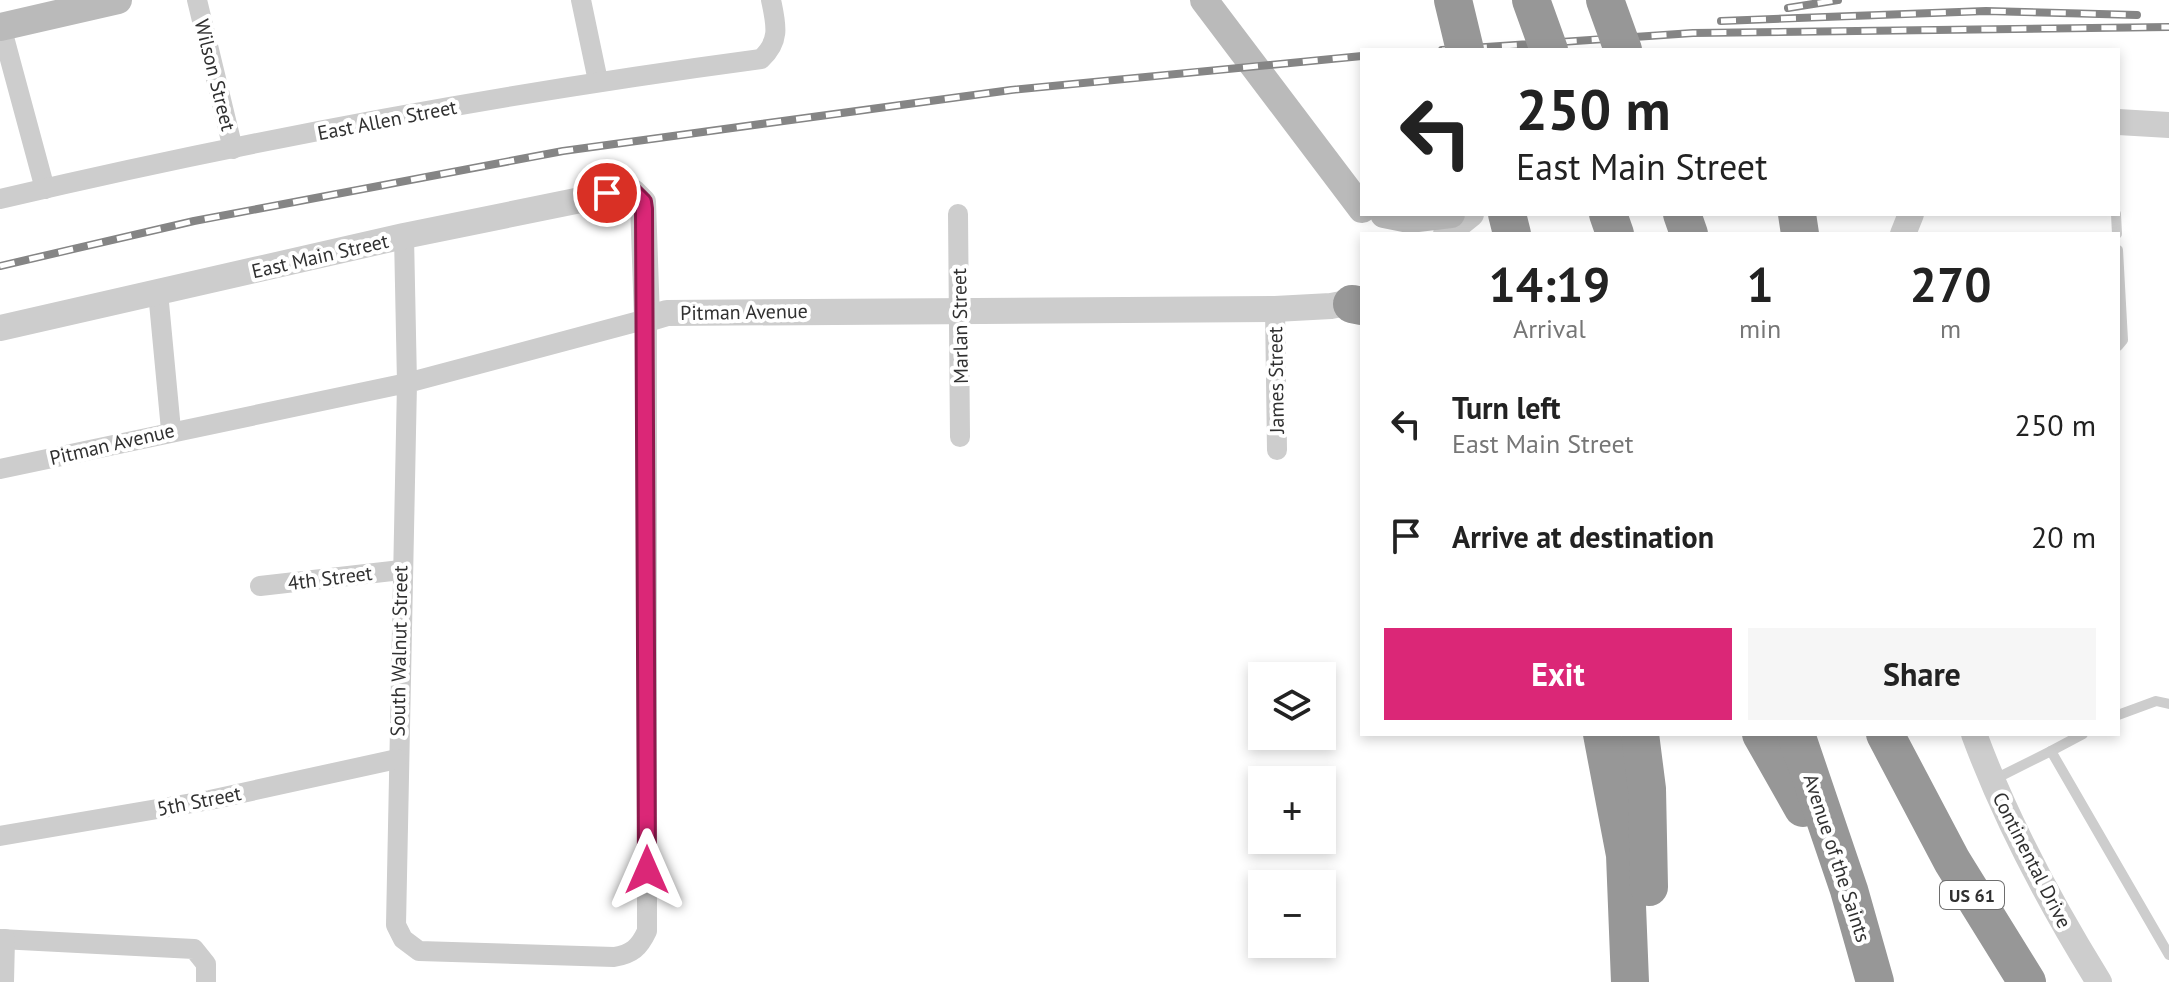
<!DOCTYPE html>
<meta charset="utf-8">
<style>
:root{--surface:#fff;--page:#f6f6f6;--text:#222;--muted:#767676;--accent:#db2777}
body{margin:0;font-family:"PT Sans",sans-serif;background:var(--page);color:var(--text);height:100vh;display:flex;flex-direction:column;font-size:30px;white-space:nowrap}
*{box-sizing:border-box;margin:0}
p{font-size:26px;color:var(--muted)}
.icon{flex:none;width:44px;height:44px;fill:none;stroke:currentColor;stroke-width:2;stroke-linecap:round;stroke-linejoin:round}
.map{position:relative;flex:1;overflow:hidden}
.drawer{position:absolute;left:1360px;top:232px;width:760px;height:504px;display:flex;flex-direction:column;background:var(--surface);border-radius:0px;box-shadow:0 4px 12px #0003}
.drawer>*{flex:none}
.guide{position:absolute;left:1360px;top:48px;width:760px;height:168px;border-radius:0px;box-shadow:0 4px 12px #0003;background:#fff;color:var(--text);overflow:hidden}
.tools{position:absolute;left:1248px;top:662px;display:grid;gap:16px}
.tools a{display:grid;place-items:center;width:88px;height:88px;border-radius:0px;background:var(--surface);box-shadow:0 4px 12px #0003;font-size:40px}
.pin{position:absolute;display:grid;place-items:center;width:68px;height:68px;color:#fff;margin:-34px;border:4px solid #fff;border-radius:50%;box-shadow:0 2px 8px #0007}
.me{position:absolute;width:88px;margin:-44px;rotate:0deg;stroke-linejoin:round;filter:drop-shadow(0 0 6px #0008)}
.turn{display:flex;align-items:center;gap:28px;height:168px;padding:0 24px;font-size:36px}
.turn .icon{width:104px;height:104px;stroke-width:2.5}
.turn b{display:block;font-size:56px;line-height:68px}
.eta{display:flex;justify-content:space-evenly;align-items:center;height:136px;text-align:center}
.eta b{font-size:48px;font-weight:700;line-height:56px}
.primary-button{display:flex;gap:16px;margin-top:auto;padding:16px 24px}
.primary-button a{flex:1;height:92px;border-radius:0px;background:var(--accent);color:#fff;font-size:32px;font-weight:700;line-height:92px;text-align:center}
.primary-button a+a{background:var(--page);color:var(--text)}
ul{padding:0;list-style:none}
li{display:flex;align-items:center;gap:24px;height:112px;padding:0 24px}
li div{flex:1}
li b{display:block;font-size:30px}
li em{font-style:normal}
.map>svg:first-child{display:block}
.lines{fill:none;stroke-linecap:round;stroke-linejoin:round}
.service{stroke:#cdcdcd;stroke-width:10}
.minor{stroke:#cdcdcd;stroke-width:20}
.tertiary{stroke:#cdcdcd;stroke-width:26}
.secondary{stroke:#bababa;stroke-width:28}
.motorway{stroke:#979797;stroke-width:38}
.rail-casing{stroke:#858585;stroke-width:8}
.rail{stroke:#fff;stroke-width:5;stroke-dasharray:15;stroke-linecap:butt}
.motorway-bridge{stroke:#979797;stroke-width:38}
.route-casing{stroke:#8e194d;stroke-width:20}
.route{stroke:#db2777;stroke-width:14}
.labels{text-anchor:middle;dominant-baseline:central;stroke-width:8;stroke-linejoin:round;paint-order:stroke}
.shield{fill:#fff;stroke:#6e6e6e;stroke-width:2}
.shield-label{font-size:18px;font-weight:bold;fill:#303030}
.street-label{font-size:20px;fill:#303030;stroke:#fff}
</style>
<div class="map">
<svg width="2169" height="982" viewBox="0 0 2169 982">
<rect width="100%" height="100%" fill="#fff"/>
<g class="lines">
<g class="service">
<polyline points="2116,214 2117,234"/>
<polyline points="2118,250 2123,340 2118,346"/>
<polyline points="2118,715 2156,701 2169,704"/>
<polyline points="2051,751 2083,734"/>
<polyline points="1995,779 2051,751 2169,955"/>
</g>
<g class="minor">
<polyline points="197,0 233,149"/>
<polyline points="581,0 598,81"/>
<polyline points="1,26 45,189"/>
<path d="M0,199C251,140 506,93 761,59C781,41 776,24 771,0"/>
<polyline points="958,214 960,437"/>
<polyline points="158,292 171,430"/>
<polyline points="1275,309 1277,450"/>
<path d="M0,469L407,383L647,319V931C639,948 632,954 614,957L419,951L403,939L396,925L407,383L404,236"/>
<polyline points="260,586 401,570"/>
<polyline points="0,836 210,800 397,759"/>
<polyline points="0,939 194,949 206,964 206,982"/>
<polyline points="4,982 5,939"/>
</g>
<g class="tertiary">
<polyline points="2118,122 2169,125"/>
<polyline points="1446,234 1471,214"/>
<polyline points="1903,234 1911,214"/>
<polyline points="0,328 404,236 625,191 633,192 643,202 647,319 667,313 1275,309 1331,306 1362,300"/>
<path d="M1974,734C2006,821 2050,903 2099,982"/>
</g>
<g class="secondary">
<polyline points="1204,0 1362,209"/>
<polyline points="0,27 118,0"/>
<polyline points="1384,214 1409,219 1451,214"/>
</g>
<g class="motorway">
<polyline points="1507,214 1512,234"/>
<polyline points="1608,214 1615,234"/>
<polyline points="1682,214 1689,234"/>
<polyline points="1797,214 1800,234"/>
<polyline points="1352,304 1362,306"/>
<polyline points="1602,734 1625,855 1630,982"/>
<polyline points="1640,734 1647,789 1649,887"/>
<polyline points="1761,734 1803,808"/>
<polyline points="1796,734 1849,890 1875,982"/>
<polyline points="1885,734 1952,861 2027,982"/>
</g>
<defs>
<g id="rail">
<polyline points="1788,8 1838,0"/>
<polyline points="1721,21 1986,11 2137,15"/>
<polyline points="1442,50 1693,33 2169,27"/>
<polyline points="0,266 194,221 563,151 1011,90 1362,56"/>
</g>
</defs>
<use href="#rail" class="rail-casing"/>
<use href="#rail" class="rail"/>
<g class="motorway-bridge">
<polyline points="1453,0 1465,50"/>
<polyline points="1531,0 1549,50"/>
<polyline points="1605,0 1623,50"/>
</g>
</g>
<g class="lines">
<defs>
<polyline id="route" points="607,193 633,192 643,202 644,209 647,870"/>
</defs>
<use href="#route" class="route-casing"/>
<use href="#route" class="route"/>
</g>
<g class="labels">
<rect class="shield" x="1940" y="881" width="64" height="28" rx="6"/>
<g class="shield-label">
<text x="1972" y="895">US 61</text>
</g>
<g class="street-label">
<text transform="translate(215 75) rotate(76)">Wilson Street</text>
<text transform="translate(387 120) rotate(-11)">East Allen Street</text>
<text transform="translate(320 256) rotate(-13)">East Main Street</text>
<text transform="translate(744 312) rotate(-1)">Pitman Avenue</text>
<text transform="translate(960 326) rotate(-91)">Marlan Street</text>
<text transform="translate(1276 380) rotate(-91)">James Street</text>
<text transform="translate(112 444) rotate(-13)">Pitman Avenue</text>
<text transform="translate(330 578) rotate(-7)">4th Street</text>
<text transform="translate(399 651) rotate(-89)">South Walnut Street</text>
<text transform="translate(199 801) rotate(-11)">5th Street</text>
<text transform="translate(1837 858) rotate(72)">Avenue of the Saints</text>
<text transform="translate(2032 860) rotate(63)">Continental Drive</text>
</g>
</g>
</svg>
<div class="tools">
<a><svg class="icon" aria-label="layers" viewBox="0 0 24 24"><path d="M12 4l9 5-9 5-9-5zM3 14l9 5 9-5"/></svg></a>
<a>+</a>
<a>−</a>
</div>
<div class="pin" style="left:607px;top:193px;background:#d93025"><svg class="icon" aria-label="arrive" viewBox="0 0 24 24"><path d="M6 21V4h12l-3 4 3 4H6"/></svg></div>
<svg class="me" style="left:647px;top:870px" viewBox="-20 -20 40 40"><path d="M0-17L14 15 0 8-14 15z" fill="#db2777" stroke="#fff" stroke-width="4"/></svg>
<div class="guide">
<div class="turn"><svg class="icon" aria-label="left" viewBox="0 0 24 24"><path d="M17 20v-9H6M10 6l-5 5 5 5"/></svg><div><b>250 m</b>East Main Street</div></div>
</div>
<section class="drawer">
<div class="eta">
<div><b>14:19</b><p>Arrival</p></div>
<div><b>1</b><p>min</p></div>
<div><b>270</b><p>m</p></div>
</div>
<ul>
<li><svg class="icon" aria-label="left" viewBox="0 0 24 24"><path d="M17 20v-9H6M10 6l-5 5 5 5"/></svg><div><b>Turn left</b><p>East Main Street</p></div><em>250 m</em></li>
<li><svg class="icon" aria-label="arrive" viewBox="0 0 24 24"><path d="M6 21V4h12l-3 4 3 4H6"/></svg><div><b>Arrive at destination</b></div><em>20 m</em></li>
</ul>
<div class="primary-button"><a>Exit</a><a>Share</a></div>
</section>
</div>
